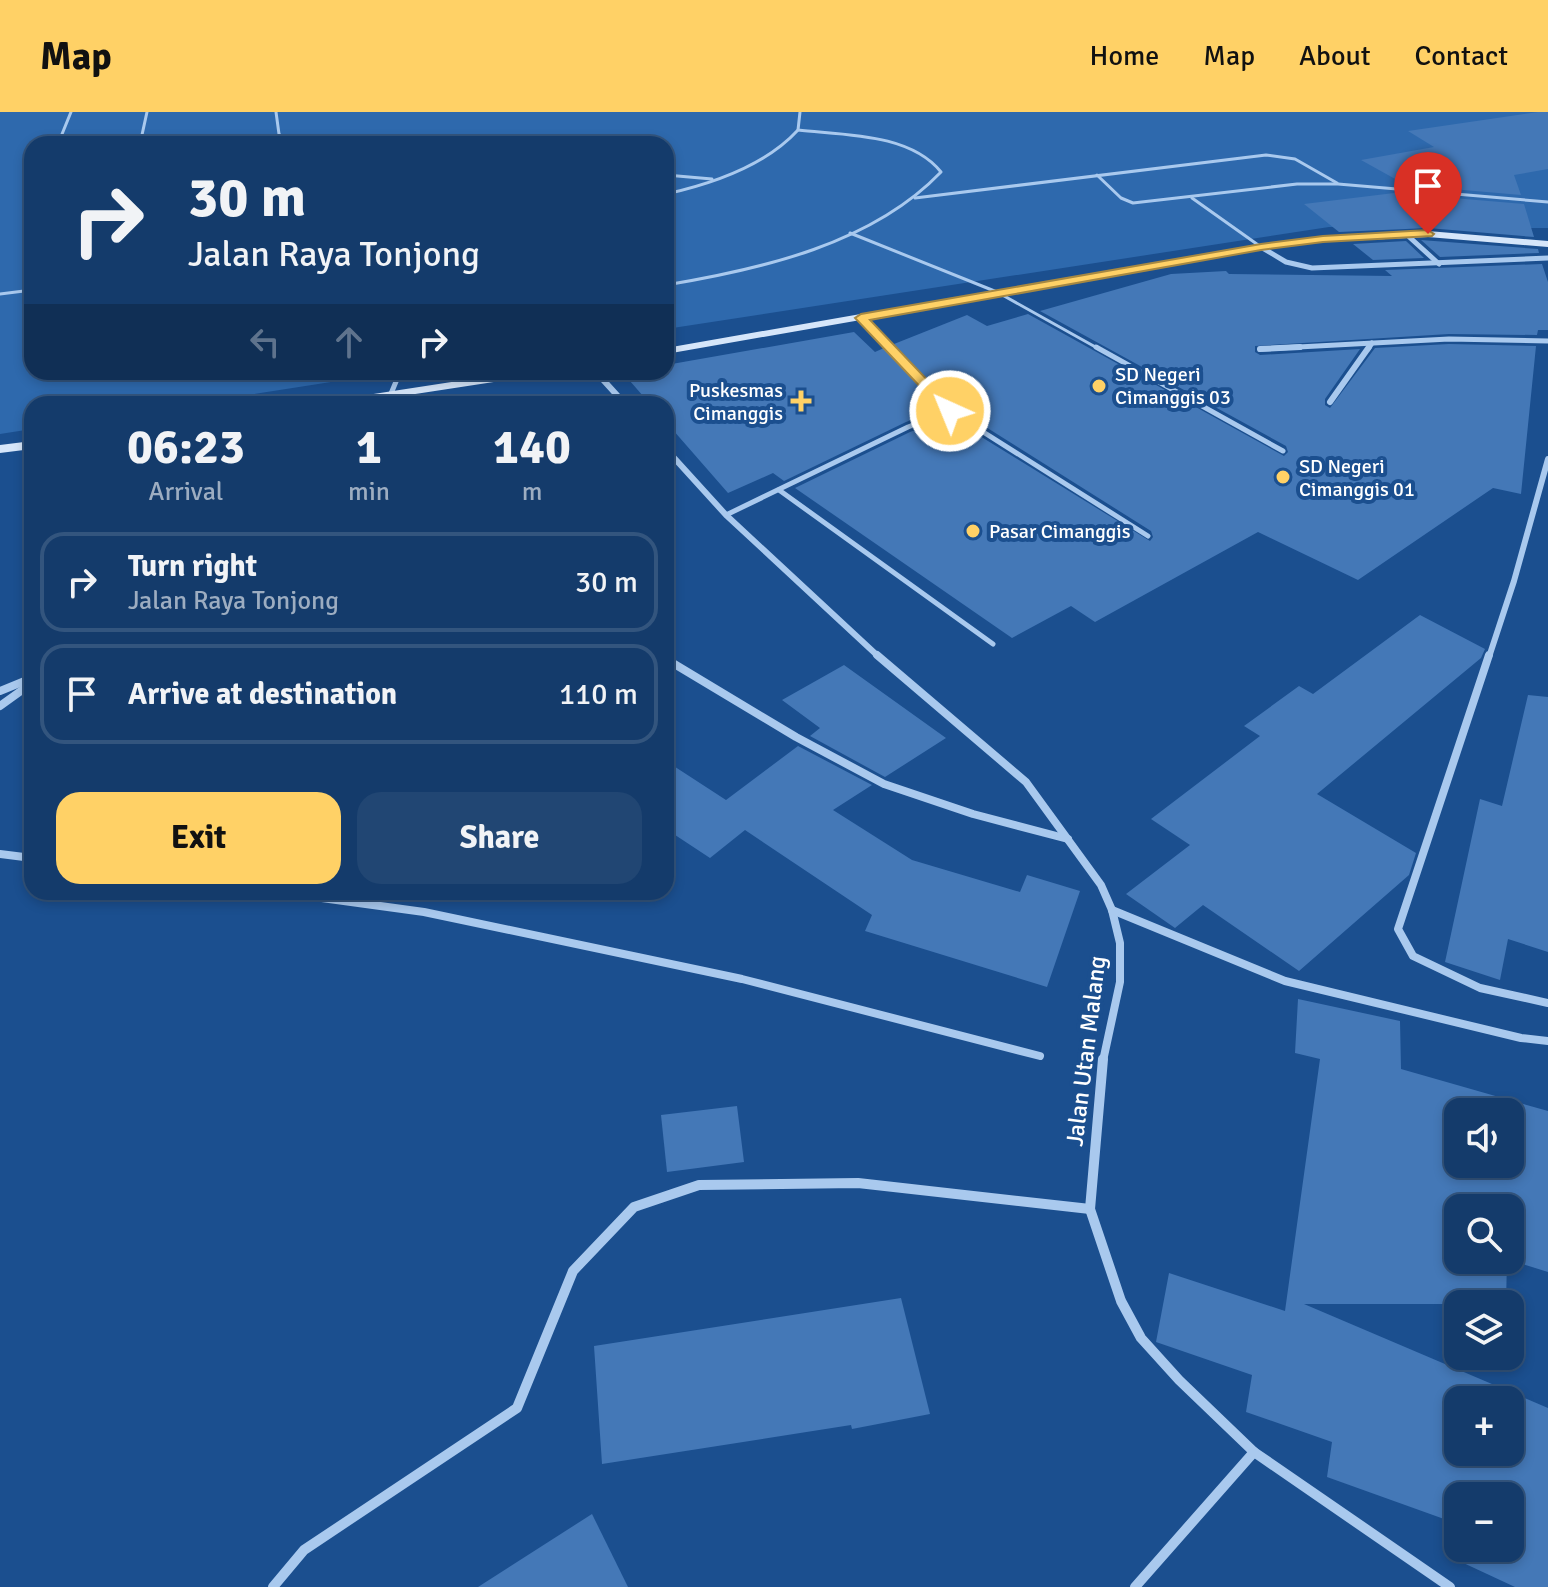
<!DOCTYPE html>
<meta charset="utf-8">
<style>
:root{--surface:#143b6b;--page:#214673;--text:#f1f3f6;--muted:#9dadc1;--line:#33557e;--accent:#ffd166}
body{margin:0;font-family:Signika,sans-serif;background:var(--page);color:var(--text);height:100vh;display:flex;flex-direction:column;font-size:30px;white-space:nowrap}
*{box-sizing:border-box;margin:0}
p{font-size:26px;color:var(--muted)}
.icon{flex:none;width:44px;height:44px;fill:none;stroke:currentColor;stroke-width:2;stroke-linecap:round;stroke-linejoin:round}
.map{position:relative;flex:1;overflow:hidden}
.sheet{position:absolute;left:24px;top:284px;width:650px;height:504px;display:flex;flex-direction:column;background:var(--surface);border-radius:24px;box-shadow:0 4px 12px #0003,0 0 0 2px var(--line)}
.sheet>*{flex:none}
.top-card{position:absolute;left:24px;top:24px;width:650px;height:244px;border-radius:24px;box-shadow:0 4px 12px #0003,0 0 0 2px var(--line);background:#143b6b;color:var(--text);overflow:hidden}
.buttons{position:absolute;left:1444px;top:986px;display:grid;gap:16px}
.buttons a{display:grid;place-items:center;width:80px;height:80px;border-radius:16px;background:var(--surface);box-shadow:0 4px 12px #0003,0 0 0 2px var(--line);font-size:40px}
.pin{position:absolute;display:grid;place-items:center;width:68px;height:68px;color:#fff;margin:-82px -34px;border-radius:50% 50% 50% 0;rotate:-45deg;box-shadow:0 0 8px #0007}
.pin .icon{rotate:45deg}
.me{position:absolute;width:88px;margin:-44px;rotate:316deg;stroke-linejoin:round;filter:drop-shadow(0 0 6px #0008)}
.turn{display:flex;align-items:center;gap:28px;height:168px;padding:0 32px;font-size:36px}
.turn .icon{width:104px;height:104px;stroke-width:2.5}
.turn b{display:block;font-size:56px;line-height:68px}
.lanes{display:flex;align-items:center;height:76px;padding:0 32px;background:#0003;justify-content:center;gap:40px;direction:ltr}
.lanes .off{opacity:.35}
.eta{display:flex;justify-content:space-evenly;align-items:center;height:136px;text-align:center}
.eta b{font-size:48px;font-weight:700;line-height:56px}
.button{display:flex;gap:16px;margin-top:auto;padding:16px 32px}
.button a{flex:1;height:92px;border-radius:24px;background:var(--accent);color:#111;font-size:32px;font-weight:700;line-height:92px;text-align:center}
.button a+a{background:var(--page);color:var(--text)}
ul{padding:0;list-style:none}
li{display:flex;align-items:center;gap:24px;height:100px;margin:0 16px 12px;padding:0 16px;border:4px solid var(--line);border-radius:24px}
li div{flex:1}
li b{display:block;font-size:30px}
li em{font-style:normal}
header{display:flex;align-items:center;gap:48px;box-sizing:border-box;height:112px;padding:0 40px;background:var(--accent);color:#111}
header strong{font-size:38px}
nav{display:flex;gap:44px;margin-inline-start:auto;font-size:28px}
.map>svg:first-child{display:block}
.green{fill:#2e69ad}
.building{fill:#4478b7;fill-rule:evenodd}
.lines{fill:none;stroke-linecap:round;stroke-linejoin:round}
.lane-far1{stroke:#a9c9ee;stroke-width:3}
.lane{stroke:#a9c9ee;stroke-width:5}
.street-far3{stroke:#a9c9ee;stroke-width:5}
.street-far2{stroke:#a9c9ee;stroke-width:6}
.street-far1{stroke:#a9c9ee;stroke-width:8}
.street{stroke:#a9c9ee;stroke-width:10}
.secondary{fill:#d6e6fa;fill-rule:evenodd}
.route{fill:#ffd166;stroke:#a68842;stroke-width:2}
.poi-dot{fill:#ffd166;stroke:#1b4f8f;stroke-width:3}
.labels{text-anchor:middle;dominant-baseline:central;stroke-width:8;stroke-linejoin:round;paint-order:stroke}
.far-poi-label{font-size:20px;fill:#fff;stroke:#1b4f8f;text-anchor:start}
.street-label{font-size:24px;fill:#fff;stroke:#1b4f8f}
</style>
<header>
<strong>Map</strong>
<nav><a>Home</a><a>Map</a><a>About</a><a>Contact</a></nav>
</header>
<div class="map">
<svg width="1548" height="1475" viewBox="0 0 1548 1475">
<rect width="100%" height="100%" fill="#1b4f8f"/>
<polygon class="green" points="0,0 1548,0 1548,116 1329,115 666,217 666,32 32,32 32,260 395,260 191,292 32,292 32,317 0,322"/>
<g class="building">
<polygon points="1538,0 1548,0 1548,57 1514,63 1521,83 1406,73 1361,48 1434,35 1408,19"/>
<polygon points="1394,81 1524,92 1534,125 1428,116 1339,120 1304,92"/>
<polygon points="1421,128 1538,137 1539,141 1440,145"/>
<polygon points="1406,129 1424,146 1373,148 1353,132"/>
<polygon points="1542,152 1548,170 1548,218 1538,218 1537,223 1449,222 1255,234 1255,240 1260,243 1360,237 1325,287 1325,293 1330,296 1375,236 1449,232 1536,234 1521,382 1493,376 1358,468 1258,420 1095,510 1071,494 1012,526 795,376 910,320 949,305 1150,429 1153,425 1151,419 954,295 894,232 967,203 987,214 1028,202 1284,344 1288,340 1286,334 1040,199 1171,162 1226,159 1229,162 1392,164 1385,158"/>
<polygon points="854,220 875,240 884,236 940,297 906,310 784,369 773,361 728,381 666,310 666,292 650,292 623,261 666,260 666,253"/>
<polygon points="1420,503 1485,537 1481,546 1317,682 1416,741 1409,763 1299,859 1203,793 1175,816 1126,782 1190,733 1151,707 1260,624 1244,614 1299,574 1313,582"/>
<polygon points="844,553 946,626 885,665 810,624 820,616 782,588"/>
<polygon points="1528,583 1548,585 1548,840 1508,827 1500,868 1445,850 1480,687 1502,694"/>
<polygon points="798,634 872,673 833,698 912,748 1020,780 1027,763 1080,779 1047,875 865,819 872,803 745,718 710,746 666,717 666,649 726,688"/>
<path d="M1298,887L1400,909L1401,957L1548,999V1160L1510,1148V1096H1458V1148H1507L1506,1192H1304L1548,1296V1475H1515L1457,1448L1459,1436H1510V1384H1458V1412L1327,1365L1332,1330L1246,1300L1252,1263L1156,1230L1169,1161L1285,1199L1320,947L1295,941ZM1458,1000H1510V1052H1458ZM1458,1288H1510V1340H1458Z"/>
<polygon points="737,994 744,1050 667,1060 661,1003"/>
<polygon points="901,1186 930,1302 852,1317 851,1313 602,1352 594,1234"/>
<polygon points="592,1402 628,1475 478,1475"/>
</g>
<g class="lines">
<g class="lane-far1">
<polyline points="276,0 279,22 288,32"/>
<polyline points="58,32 71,0"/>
<polyline points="140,32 147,0"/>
<polyline points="666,63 712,67"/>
<polyline points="1097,63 1121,86 1133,91 1297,72 1338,72 1548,90"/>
<path d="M666,82C711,72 766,53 798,18"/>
<polyline points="915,86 1266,43 1295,47 1337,71"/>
<polyline points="1192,86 1261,135"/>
<polyline points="850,121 997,180 1099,237"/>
<path d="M666,173C762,157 872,132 941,60C910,21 843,23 798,18L800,0"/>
<polyline points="0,182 32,178"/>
<polyline points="861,206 891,237"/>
</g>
<g class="lane">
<polyline points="889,235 950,299 1148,424"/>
<polyline points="1096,235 1283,339"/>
<polyline points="390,284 400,260"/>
<polyline points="779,378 993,532"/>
<polyline points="726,403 908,315 950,299"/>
</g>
<g class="street-far3">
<polyline points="1406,122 1439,152"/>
<polyline points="1261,135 1286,150 1312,156 1548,146"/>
<polyline points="1262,237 1449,227 1548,229"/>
<polyline points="1368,237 1372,231"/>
</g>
<g class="street-far2">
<polyline points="1260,237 1300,235"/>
<polyline points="596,260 625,292"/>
<polyline points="1330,290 1369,235"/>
<polyline points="666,337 726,403 879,545"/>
<polyline points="1489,545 1514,469 1548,347"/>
</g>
<g class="street-far1">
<polyline points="877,543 1026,670 1101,773 1112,798 1120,831 1120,870 1103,949"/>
<polyline points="1489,543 1398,817 1413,844 1480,876 1548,891"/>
<polyline points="666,547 796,625 884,672 973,702 1068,727"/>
<polyline points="0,579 32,566"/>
<polyline points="0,594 32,571"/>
<polyline points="0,742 32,746"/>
<polyline points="278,780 424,800 742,867 1040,944"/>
<polyline points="1112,798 1285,869 1521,926 1548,929"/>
</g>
<g class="street">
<polyline points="1103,947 1090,1097 1121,1189 1141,1226 1179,1268 1254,1340 1450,1475"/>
<polyline points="273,1475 304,1438 517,1296 573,1159 634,1095 699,1073 858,1071 1090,1097"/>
<polyline points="1135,1475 1254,1340"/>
</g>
<g class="secondary">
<polygon points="1428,119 1548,129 1548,135 1428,125 1323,130 1261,138 666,242 666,236 1261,132 1323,124"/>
<polygon points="517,260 544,260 539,263 350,292 322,292 328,289"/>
<polygon points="32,329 32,337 0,341 0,333"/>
</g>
</g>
<polygon class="route" points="1428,118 1434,122 1432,124 1323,130 1261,138 870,208 955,297 957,299 950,303 946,302 855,206 861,202 1261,132 1323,124"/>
<g class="poi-dot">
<circle cx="1099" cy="274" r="8"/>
<path d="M797 277h8v8h8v8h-8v8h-8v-8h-8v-8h8z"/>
<circle cx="1283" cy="365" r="8"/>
<circle cx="973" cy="419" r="8"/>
</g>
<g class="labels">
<g class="far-poi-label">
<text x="1115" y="262">SD Negeri<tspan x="1115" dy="23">Cimanggis 03</tspan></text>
<text x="783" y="278" text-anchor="end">Puskesmas<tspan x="783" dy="23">Cimanggis</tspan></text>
<text x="1299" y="354">SD Negeri<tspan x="1299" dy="23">Cimanggis 01</tspan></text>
<text x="989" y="419">Pasar Cimanggis</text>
</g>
<g class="street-label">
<text transform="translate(1086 939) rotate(-83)">Jalan Utan Malang</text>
</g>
</g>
</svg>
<div class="buttons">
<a><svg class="icon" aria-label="sound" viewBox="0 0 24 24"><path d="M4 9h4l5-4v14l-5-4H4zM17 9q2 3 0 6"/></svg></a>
<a><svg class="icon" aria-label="search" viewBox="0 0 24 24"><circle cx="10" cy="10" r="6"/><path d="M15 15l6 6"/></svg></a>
<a><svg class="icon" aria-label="layers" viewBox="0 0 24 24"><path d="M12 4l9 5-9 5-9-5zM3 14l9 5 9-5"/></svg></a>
<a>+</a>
<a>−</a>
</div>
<div class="pin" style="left:1428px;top:122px;background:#d93025"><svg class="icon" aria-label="arrive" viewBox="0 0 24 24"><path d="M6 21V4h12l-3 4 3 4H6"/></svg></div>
<svg class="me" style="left:950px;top:299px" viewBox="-20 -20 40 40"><circle r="17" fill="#ffd166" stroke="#fff" stroke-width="3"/><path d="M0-11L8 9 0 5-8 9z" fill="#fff"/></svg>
<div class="top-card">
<div class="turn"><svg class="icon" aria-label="right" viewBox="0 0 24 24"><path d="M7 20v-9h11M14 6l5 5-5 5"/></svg><div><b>30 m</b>Jalan Raya Tonjong</div></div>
<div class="lanes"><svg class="icon off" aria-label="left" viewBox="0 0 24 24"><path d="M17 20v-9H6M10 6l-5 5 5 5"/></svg><svg class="icon off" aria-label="ahead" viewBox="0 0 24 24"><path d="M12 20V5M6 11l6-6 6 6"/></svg><svg class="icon" aria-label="right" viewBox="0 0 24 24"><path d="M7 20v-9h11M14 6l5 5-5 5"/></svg></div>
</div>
<section class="sheet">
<div class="eta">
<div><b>06:23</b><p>Arrival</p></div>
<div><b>1</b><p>min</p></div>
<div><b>140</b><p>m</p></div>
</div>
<ul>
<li><svg class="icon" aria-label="right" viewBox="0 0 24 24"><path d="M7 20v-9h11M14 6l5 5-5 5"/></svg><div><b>Turn right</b><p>Jalan Raya Tonjong</p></div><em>30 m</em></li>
<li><svg class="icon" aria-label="arrive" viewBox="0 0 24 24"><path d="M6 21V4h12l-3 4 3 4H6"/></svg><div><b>Arrive at destination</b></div><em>110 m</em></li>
</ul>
<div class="button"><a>Exit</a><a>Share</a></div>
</section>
</div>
